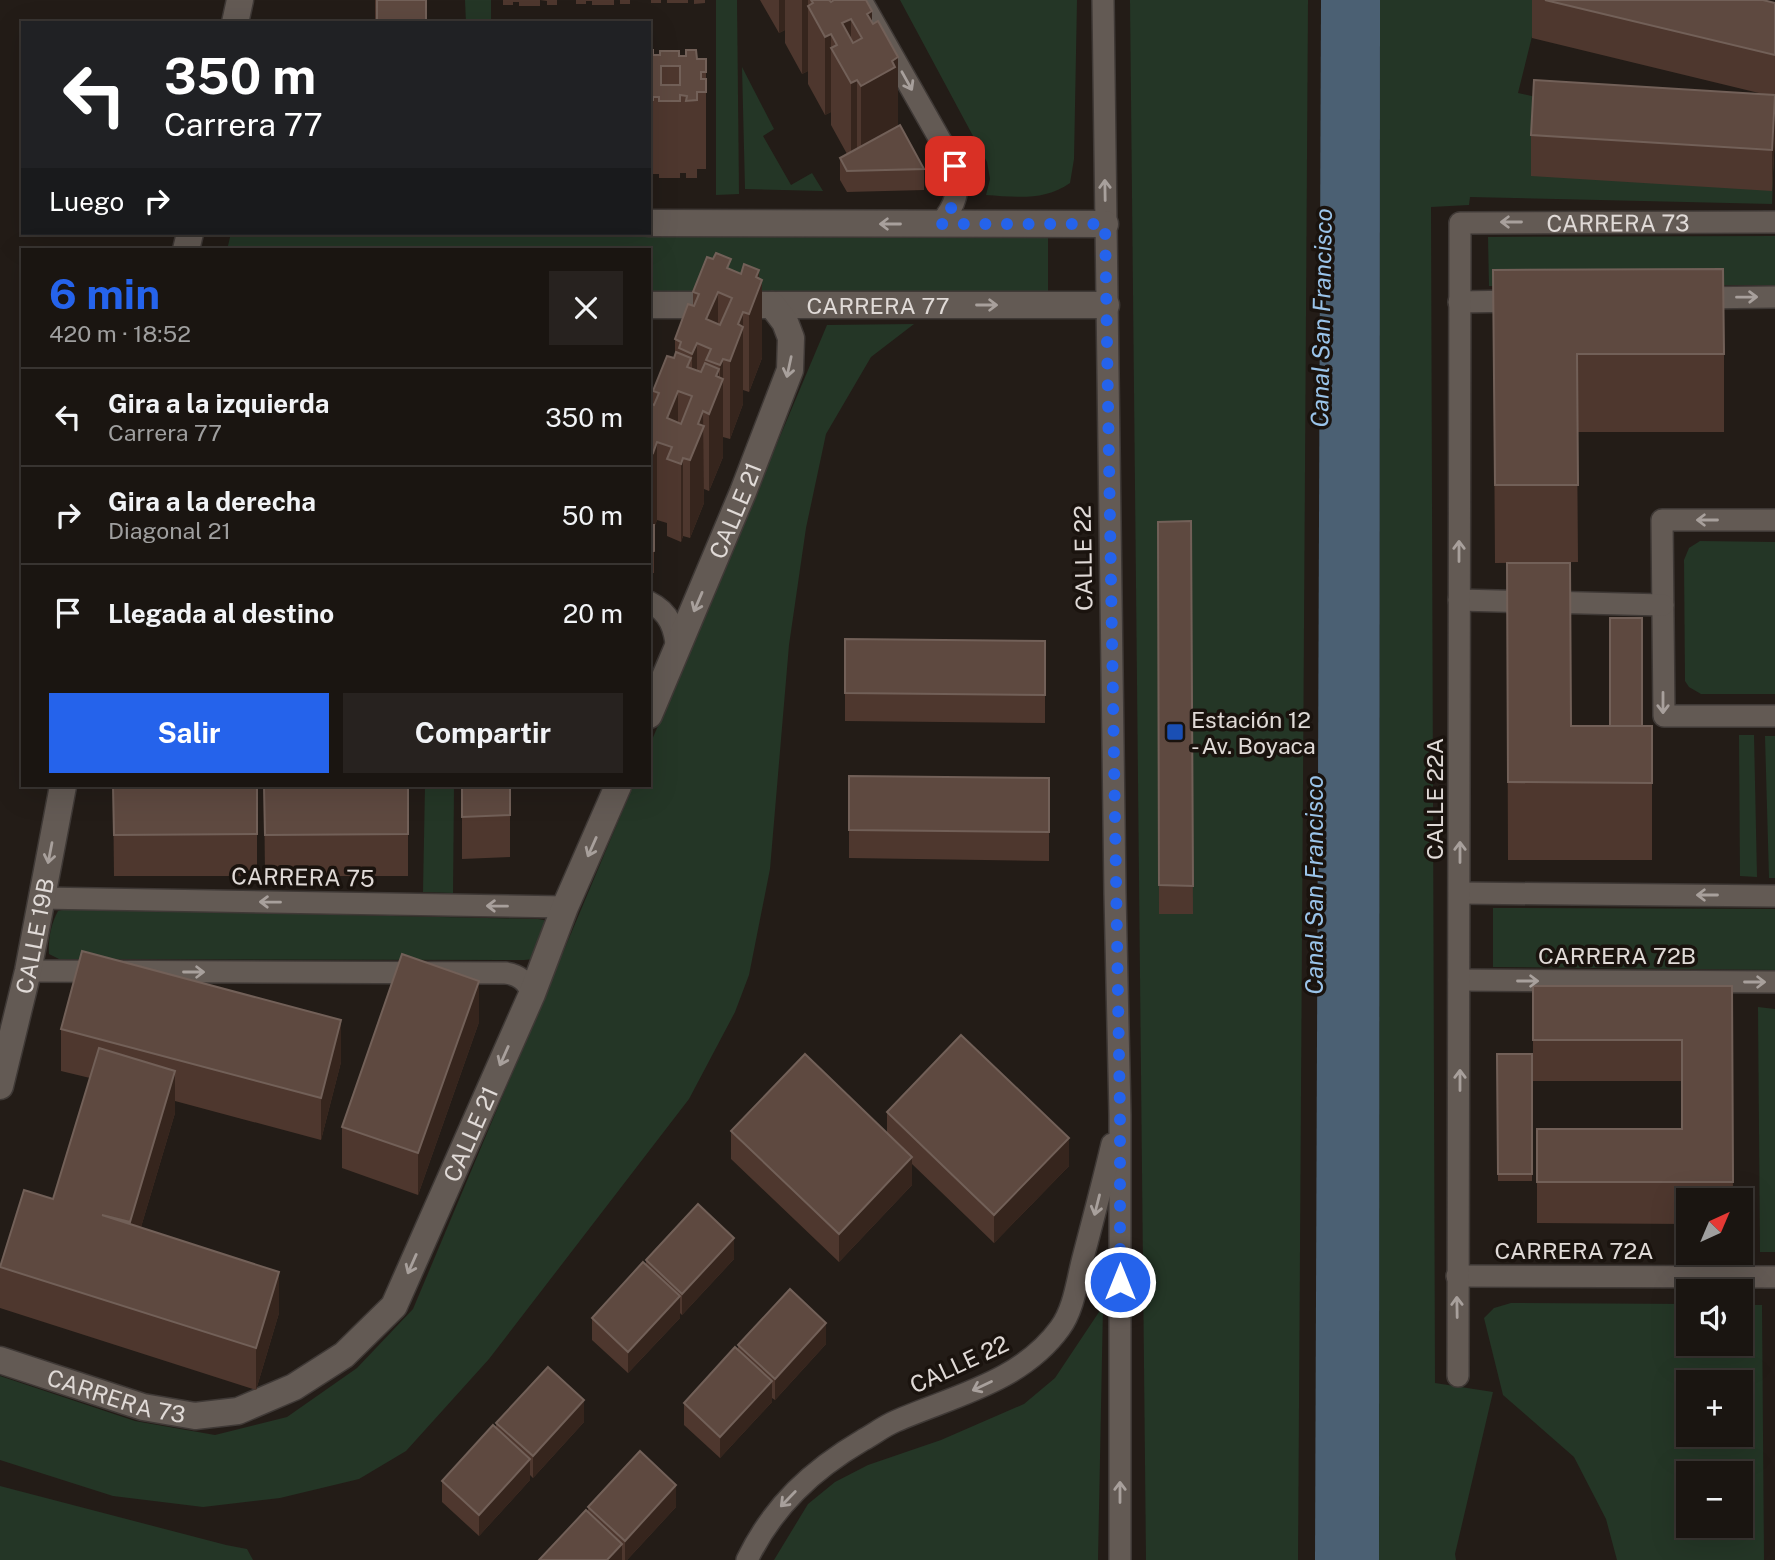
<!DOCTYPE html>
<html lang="es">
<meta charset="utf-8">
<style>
:root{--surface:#1a1511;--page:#27221f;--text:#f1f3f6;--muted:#9f9f9f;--line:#383431;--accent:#2563eb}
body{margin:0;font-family:"Public Sans",sans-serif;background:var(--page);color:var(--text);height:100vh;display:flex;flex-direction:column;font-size:26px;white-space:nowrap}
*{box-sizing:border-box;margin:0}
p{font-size:23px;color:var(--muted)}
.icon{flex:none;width:38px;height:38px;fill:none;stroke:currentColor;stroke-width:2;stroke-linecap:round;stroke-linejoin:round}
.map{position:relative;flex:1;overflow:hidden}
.side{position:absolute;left:21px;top:248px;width:630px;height:539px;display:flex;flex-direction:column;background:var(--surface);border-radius:0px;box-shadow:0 7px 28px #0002,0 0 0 2px var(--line)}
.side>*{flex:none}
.hud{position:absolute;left:21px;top:21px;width:630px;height:214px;border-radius:0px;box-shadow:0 7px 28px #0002,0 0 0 2px var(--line);background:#202124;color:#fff;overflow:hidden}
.needle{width:46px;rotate:44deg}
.tools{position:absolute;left:1676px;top:1188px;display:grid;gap:14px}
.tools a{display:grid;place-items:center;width:77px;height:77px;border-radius:0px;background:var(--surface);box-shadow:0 7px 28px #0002,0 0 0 2px var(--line);font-size:35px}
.pin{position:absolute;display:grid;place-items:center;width:60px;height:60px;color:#fff;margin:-30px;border-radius:14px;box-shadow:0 4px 10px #0006}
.me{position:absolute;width:77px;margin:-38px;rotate:0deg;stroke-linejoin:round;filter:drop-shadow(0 0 5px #0008)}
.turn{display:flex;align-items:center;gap:24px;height:147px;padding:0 28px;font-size:32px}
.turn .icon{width:91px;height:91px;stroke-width:2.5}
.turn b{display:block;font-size:49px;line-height:60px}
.then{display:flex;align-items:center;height:66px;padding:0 28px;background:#0003;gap:14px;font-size:26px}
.round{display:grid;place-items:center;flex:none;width:74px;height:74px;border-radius:0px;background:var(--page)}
.headline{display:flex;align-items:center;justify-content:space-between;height:119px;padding:0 28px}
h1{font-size:42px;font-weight:700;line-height:52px;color:var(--accent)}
.primary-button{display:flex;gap:14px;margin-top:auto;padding:14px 28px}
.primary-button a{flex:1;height:80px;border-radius:0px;background:var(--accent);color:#fff;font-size:28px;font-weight:700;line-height:80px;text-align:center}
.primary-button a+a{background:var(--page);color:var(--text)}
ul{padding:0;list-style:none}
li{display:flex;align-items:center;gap:21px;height:98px;padding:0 28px;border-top:2px solid var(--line)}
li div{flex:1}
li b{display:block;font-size:26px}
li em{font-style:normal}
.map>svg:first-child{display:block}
.green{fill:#243626;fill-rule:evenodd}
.water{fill:#4b6073}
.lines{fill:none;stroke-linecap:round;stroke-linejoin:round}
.minor-casing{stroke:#3f3936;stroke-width:24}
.tertiary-casing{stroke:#3f3936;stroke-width:29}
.minor{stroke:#635a54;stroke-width:21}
.tertiary{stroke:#635a54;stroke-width:26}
.wall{fill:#4e372e}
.shaded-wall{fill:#36251d}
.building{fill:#5e4940;stroke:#726058;stroke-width:2;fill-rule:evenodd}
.oneway{stroke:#a8a09c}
.route{stroke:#2563eb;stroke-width:12;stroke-dasharray:0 21.6}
.transit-dot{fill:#1a4fb4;stroke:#1a130e;stroke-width:2.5}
.labels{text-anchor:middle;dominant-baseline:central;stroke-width:7;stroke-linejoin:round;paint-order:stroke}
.street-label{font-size:23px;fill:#e0dad7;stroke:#1a130e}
.poi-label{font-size:23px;fill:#e0dad7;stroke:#1a130e;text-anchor:start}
.water-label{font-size:24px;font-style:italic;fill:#9ac4ea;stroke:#1a130e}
</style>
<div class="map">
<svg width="1775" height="1560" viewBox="0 0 1775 1560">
<rect width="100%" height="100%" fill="#231c17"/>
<g class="green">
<polygon points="465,0 491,0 491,23 466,23"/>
<polygon points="716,0 737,0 739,194 716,195"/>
<path d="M900,0H1077L1074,159L1070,183C1045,201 1016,197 986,195L990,179L987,162Z"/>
<polygon points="1130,0 1308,0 1298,1560 1146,1560"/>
<polygon points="1380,0 1541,0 1518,93 1628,118 1712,109 1775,125 1772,204 1470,197 1469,205 1431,207 1435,1383 1493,1392 1455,1554 1456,1560 1379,1560"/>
<polygon points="742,67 774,129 763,136 791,185 812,173 823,191 745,189"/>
<polygon points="231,233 1048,236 1048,296 649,294 649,250 227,250"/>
<polygon points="1775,236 1775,285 1489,286 1488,237"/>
<polygon points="914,324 871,357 826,434 806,528 789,645 770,869 749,975 735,1012 689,1099 489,1359 406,1451 359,1479 280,1498 203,1507 113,1496 0,1460 0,1376 135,1421 215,1435 287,1417 357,1368 413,1309 633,786 649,786 649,747 827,325"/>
<polygon points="1700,541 1775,542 1775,694 1701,694 1689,687 1685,681 1684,560 1689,548"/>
<polygon points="1739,735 1754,735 1757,877 1740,876"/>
<polygon points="1765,736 1775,736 1775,878 1769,878"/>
<polygon points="425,786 454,786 453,893 423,892"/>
<polygon points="1493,908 1775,909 1775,970 1493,967"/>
<path d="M67,909L538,919L544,920L545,926L534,959L524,960L59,959L49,954C48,939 51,924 58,911Z"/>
<polygon points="1758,1007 1775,1009 1775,1252 1760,1252"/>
<path d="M1511,1303L1689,1304V1344H1741V1305H1762L1764,1560H1617L1606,1519L1574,1457L1503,1395L1484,1318L1494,1308ZM1689,1382H1741V1435H1689ZM1689,1474H1741V1526H1689Z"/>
<polygon points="1103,1306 1098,1560 774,1560 808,1504 835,1482 868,1465 941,1440 1024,1404 1055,1378"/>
<polygon points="0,1486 226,1545 247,1549 253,1560 0,1560"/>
</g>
<polygon class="water" points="1321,0 1380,0 1379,1560 1315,1560"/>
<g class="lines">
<defs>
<g id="minor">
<path d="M861,0L955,166C960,191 956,205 940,224"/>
<polyline points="1103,0 1115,894 1120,1115 1120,1560"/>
<polyline points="1695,298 1775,297"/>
<polyline points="1459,302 1520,301"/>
<polyline points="1775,520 1662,520 1664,716 1775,716"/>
<polyline points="1459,600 1663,605"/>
<path d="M649,602C670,612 675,629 677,651"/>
<polyline points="1460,893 1775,896"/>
<polyline points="40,898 565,907"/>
<path d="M28,971L506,973C519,975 527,981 532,994"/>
<polyline points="1459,980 1775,982"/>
<polyline points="1457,1276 1775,1277"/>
<path id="s1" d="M1458,1376L1460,223L1775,222"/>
<path d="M747,1560C773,1506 812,1470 863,1440C874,1434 884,1426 896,1421C953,1396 1021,1382 1060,1328C1074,1309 1077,1281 1083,1258C1093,1220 1103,1182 1112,1144"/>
</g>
<g id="tertiary">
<polyline points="235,23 240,0"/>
<polyline points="649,223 1105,224"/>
<polyline points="186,250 190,233"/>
<path id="s2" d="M649,305H1106"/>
<path id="s3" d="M649,715L743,492L790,370L791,338L785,322L772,305"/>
<path id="s4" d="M0,1086L28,971L63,786"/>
<path id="s5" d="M0,1360L143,1407L195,1416L238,1411L294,1387L344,1355L394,1306L532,994L565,907L618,786"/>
</g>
</defs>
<use href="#minor" class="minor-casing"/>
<use href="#tertiary" class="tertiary-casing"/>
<use href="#minor" class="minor"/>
<use href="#tertiary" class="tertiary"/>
</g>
<g class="wall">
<rect x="375" y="0" width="51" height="23"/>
<polygon points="503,0 557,0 557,5 547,5 547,1 540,0 540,6 519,6 519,2 513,2 513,5 503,5"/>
<polygon points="576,0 614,0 614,5 592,5 592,1 586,1 586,4 576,4"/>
<rect x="620" y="0" width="10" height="4"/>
<rect x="651" y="0" width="10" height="3"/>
<rect x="667" y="0" width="21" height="3"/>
<polygon points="694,0 705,0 705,3 694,4"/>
<polygon points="760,0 866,0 898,126 924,169 924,190 847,192 840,180 840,158 847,154 831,125 831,112 825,115 808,84 808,71 802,74 785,43 785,30 779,33"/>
<polygon points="1532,0 1763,0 1775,3 1775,136 1772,191 1531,176 1531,135 1763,94 1532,38"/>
<polygon points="649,50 653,55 679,56 697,59 706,59 706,169 697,169 697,178 686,178 686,173 680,173 680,178 659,178 659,174 653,174 653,178 649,178"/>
<polygon points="731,269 741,274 759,278 762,358 749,392 743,390 743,404 730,439 723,437 723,457 709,491 704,489 704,503 690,538 683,536 681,542 667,536 667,523 657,520 654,528 654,573 649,573 649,403 653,405 653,391 674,358 675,355 675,339 693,306 693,292"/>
<polygon points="1493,270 1724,354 1724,432 1577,432 1578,562 1495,563"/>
<polygon points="1191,521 1193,914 1159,914 1158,522"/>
<polygon points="1507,563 1571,726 1652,726 1652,860 1508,860"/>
<polygon points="845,639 1045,641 1045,723 845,721"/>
<polygon points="849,776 1049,778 1049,861 849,858"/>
<polygon points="113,786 257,786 257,876 114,876"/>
<polygon points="264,786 408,786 408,876 265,876"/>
<polygon points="462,786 510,786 510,857 462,859"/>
<polygon points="1533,986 1732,986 1733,1200 1689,1200 1689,1224 1537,1223 1537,1129 1682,1129 1682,1081 1533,1081"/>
<polygon points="479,1022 418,1195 342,1168 342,1127"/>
<polygon points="61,1029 341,1062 321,1140 175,1101 175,1113 141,1227 279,1313 256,1390 0,1308 0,1266 53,1199 90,1078 61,1071"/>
<polygon points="1497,1054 1532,1054 1532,1181 1498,1181"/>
<polygon points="887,1112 1069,1166 994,1243 912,1164 912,1185 839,1262 731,1159 731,1131 887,1133"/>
<polygon points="734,1259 682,1315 680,1313 680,1318 628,1373 592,1340 592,1318 646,1265 646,1260"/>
<polygon points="826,1344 775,1400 772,1398 772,1402 720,1458 684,1425 684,1403 738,1349 738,1345"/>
<polygon points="584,1422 533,1478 530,1475 530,1480 479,1536 442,1502 442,1481 496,1427 496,1423"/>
<polygon points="588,1507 676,1507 627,1560 539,1560 588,1512"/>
</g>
<g class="shaded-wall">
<polygon points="779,0 785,0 785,30 779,33"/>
<polygon points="802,0 808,0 808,71 802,74"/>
<polygon points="872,11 872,79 892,61 898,57 898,135 861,163 861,86 867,14"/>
<polygon points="851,19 851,82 842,23"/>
<polygon points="831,34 831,112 825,115 825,37"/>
<polygon points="857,80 857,158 851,161 851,83"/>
<polygon points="1775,95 1775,136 1772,191 1772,150"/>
<polygon points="759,270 759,289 762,280 762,358 749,392 749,314 756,277"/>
<polygon points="718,292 718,364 711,349 706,319"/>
<polygon points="743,312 743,404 730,439 730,361 738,324"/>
<polygon points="697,343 697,420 692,431 692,354"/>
<polygon points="723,359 723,457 709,491 709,414 716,376 719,369 719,388 720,384 720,365"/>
<polygon points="678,391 678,463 672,447 667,418"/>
<polygon points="703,411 704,503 690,538 690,460 698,424"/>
<polygon points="657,442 657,520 653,531 653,453"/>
<polygon points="683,458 683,536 681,542 681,464"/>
<polygon points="479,981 479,1022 418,1195 418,1153"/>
<polygon points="341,1020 341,1062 321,1140 321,1098"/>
<polygon points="175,1071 175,1113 130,1264 130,1222"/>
<polygon points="1069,1138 1069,1166 994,1243 994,1215"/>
<polygon points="912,1157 912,1185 839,1262 839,1234"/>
<polygon points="734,1238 734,1259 682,1315 682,1294"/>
<polygon points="279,1272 279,1313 256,1390 256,1348"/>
<polygon points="680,1296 680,1318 628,1373 628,1352"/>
<polygon points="826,1323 826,1344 775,1400 775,1379"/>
<polygon points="772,1381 772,1402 720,1458 720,1437"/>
<polygon points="584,1400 584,1422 533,1478 533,1456"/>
<polygon points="530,1459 530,1480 479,1536 479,1515"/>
<polygon points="676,1485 676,1507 627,1560 625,1560 625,1541"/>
<polygon points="622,1544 622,1560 607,1560"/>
</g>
<g class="building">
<rect x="377" y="0" width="49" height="23"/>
<path d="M811,0H829L831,2L834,0H866L872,11L867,14L873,24L878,21L898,57L892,61L895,67L861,86L857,80L851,83L831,48L837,45L831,34L825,37L808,6L813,3ZM851,19L862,38L853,43L842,23Z"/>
<polygon points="1545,0 1763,0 1775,3 1775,55"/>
<path d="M649,50H653V55H660V51H679V56H686V50H696L697,59H706V72H701V79H706V92H697V100L686,101L687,96L680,95V101H659V97H653V100H649ZM661,66H680V85H661Z"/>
<polygon points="1534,80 1775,95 1772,150 1531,135"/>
<polygon points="900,125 924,169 847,171 840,158"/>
<path d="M716,253L731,259L727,268L741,274L744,264L759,270L756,277L762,280L749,314L743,312L738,324L743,327L730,361L723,359L720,365L706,360L711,349L697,343L692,354L679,348L681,342L675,339L688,304L694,306L699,294L693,292L707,257L713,259ZM718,292L732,298L720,325L706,319Z"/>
<polygon points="1723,269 1724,354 1577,354 1578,485 1495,485 1493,270"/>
<path d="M676,352L691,358L687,367L701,372L705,363L719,369L716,376L723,379L709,414L703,411L698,424L704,426L690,460L683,458L681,464L667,459L672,447L657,442L653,453L649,451V403L654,405L659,393L653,391L667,356L674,358ZM678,391L692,396L681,424L667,418Z"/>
<polygon points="1191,521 1193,886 1159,885 1158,522"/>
<polygon points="649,525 654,525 654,551 649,552"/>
<polygon points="1507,563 1570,563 1571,726 1652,726 1652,783 1508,782"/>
<rect x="1610" y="618" width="32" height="108"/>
<polygon points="845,639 1045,641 1045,695 845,693"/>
<polygon points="849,776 1049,778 1049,832 849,830"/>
<polygon points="113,786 257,786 257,834 114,835"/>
<polygon points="264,786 408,786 408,834 265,835"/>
<polygon points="462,786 510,786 510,815 462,817"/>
<polygon points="82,951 341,1020 321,1098 61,1029"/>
<polygon points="402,954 479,981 418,1153 342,1127"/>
<polygon points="1533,986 1732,986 1733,1182 1537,1182 1537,1129 1682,1129 1682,1040 1533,1040"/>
<polygon points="961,1035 1069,1138 994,1215 887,1112"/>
<polygon points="99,1048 175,1071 130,1222 102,1215 279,1272 256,1348 0,1267 24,1190 53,1199"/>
<polygon points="805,1054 912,1157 839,1234 731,1131"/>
<polygon points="1497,1054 1532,1054 1532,1174 1498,1174"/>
<polygon points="698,1204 734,1238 682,1294 646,1260"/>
<polygon points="643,1262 680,1296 628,1352 592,1318"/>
<polygon points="790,1289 826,1323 775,1379 738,1345"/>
<polygon points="735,1347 772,1381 720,1437 684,1403"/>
<polygon points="548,1367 584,1400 533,1456 496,1423"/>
<polygon points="493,1425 530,1459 479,1515 442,1481"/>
<polygon points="640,1451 676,1485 625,1541 588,1507"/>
<polygon points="586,1510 622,1544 607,1560 539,1560"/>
</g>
<defs><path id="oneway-shaft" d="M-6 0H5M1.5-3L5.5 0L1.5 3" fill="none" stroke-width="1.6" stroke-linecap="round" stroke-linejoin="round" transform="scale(1.75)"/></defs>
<g class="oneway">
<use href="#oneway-shaft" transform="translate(907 81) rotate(61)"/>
<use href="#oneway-shaft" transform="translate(1105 190) rotate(-91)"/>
<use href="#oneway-shaft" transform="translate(1511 222) rotate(180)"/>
<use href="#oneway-shaft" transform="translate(890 224) rotate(-180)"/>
<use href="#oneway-shaft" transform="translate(1747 297) rotate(-1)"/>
<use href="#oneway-shaft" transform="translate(987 305)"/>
<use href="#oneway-shaft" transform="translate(789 367) rotate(102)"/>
<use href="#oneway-shaft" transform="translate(1707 520) rotate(-180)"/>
<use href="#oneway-shaft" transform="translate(1459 551) rotate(-90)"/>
<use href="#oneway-shaft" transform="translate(698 602) rotate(113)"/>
<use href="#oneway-shaft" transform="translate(1663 703) rotate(90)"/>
<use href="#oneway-shaft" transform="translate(592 847) rotate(114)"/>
<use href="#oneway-shaft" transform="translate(1460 852) rotate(-90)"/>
<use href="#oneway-shaft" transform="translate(50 853) rotate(101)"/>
<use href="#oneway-shaft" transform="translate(1707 895) rotate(-180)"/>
<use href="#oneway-shaft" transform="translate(270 902) rotate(-179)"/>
<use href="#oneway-shaft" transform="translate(497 906) rotate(-179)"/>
<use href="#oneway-shaft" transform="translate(194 972)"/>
<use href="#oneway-shaft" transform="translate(1528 981)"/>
<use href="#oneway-shaft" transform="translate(1755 982)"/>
<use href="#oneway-shaft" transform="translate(504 1056) rotate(114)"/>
<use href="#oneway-shaft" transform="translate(1460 1080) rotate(-90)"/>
<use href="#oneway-shaft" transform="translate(1097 1205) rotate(104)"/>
<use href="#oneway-shaft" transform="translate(412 1264) rotate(114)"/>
<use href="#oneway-shaft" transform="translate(1457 1307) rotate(-91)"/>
<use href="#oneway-shaft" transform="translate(982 1386) rotate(155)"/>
<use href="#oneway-shaft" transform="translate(1120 1492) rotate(-90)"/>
<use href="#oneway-shaft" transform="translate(788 1499) rotate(134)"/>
</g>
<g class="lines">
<path class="route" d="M955,166C960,191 956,205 940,224H1105L1120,1115V1282"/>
</g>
<rect class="transit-dot" x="1166" y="723" width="18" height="18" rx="3.5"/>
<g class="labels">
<g class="street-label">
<text stroke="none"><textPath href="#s1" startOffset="1311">CARRERA 73</textPath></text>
<text stroke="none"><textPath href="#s2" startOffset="229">CARRERA 77</textPath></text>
<text stroke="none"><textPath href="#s3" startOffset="222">CALLE 21</textPath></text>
<text transform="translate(1083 558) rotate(-91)">CALLE 22</text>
<text transform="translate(1434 799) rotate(-90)">CALLE 22A</text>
<text transform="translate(303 877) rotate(1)">CARRERA 75</text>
<text stroke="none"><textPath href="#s4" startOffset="154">CALLE 19B</textPath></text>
<text x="1617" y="955">CARRERA 72B</text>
<text stroke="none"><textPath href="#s5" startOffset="625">CALLE 21</textPath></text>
<text x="1574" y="1250">CARRERA 72A</text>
<text transform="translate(959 1364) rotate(-25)">CALLE 22</text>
<text stroke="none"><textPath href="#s5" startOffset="122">CARRERA 73</textPath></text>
</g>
<g class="poi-label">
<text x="1191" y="719">Estación 12<tspan x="1191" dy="26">- Av. Boyaca</tspan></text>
</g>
<g class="water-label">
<text transform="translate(1321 318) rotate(-89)">Canal San Francisco</text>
<text transform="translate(1314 885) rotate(-90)">Canal San Francisco</text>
</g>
</g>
</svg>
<div class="tools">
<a><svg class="needle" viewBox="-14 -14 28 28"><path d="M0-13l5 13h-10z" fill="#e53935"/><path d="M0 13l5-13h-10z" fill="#9f9f9f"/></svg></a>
<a><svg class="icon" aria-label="sound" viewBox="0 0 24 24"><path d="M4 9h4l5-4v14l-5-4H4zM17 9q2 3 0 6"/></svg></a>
<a>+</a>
<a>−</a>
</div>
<div class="pin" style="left:955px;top:166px;background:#d93025"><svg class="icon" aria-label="arrive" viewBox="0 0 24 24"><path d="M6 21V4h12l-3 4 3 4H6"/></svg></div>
<svg class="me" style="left:1120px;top:1282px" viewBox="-20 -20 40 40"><circle r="17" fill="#2563eb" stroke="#fff" stroke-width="3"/><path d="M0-11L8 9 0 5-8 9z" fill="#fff"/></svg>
<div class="hud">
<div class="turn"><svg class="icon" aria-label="left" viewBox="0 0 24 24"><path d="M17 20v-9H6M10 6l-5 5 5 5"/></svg><div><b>350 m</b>Carrera 77</div></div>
<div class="then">Luego<svg class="icon" aria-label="right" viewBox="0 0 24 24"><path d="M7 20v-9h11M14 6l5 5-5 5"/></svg></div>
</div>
<section class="side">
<div class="headline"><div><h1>6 min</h1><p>420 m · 18:52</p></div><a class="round"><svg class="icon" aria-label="close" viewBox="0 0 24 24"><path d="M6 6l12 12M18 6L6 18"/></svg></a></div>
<ul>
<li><svg class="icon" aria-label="left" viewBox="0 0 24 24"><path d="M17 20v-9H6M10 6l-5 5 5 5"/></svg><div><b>Gira a la izquierda</b><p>Carrera 77</p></div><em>350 m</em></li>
<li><svg class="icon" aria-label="right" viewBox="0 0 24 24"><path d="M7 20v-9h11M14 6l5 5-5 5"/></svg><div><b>Gira a la derecha</b><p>Diagonal 21</p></div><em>50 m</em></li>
<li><svg class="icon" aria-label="arrive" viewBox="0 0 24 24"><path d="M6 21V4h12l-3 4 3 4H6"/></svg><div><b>Llegada al destino</b></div><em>20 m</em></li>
</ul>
<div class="primary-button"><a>Salir</a><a>Compartir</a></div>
</section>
</div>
